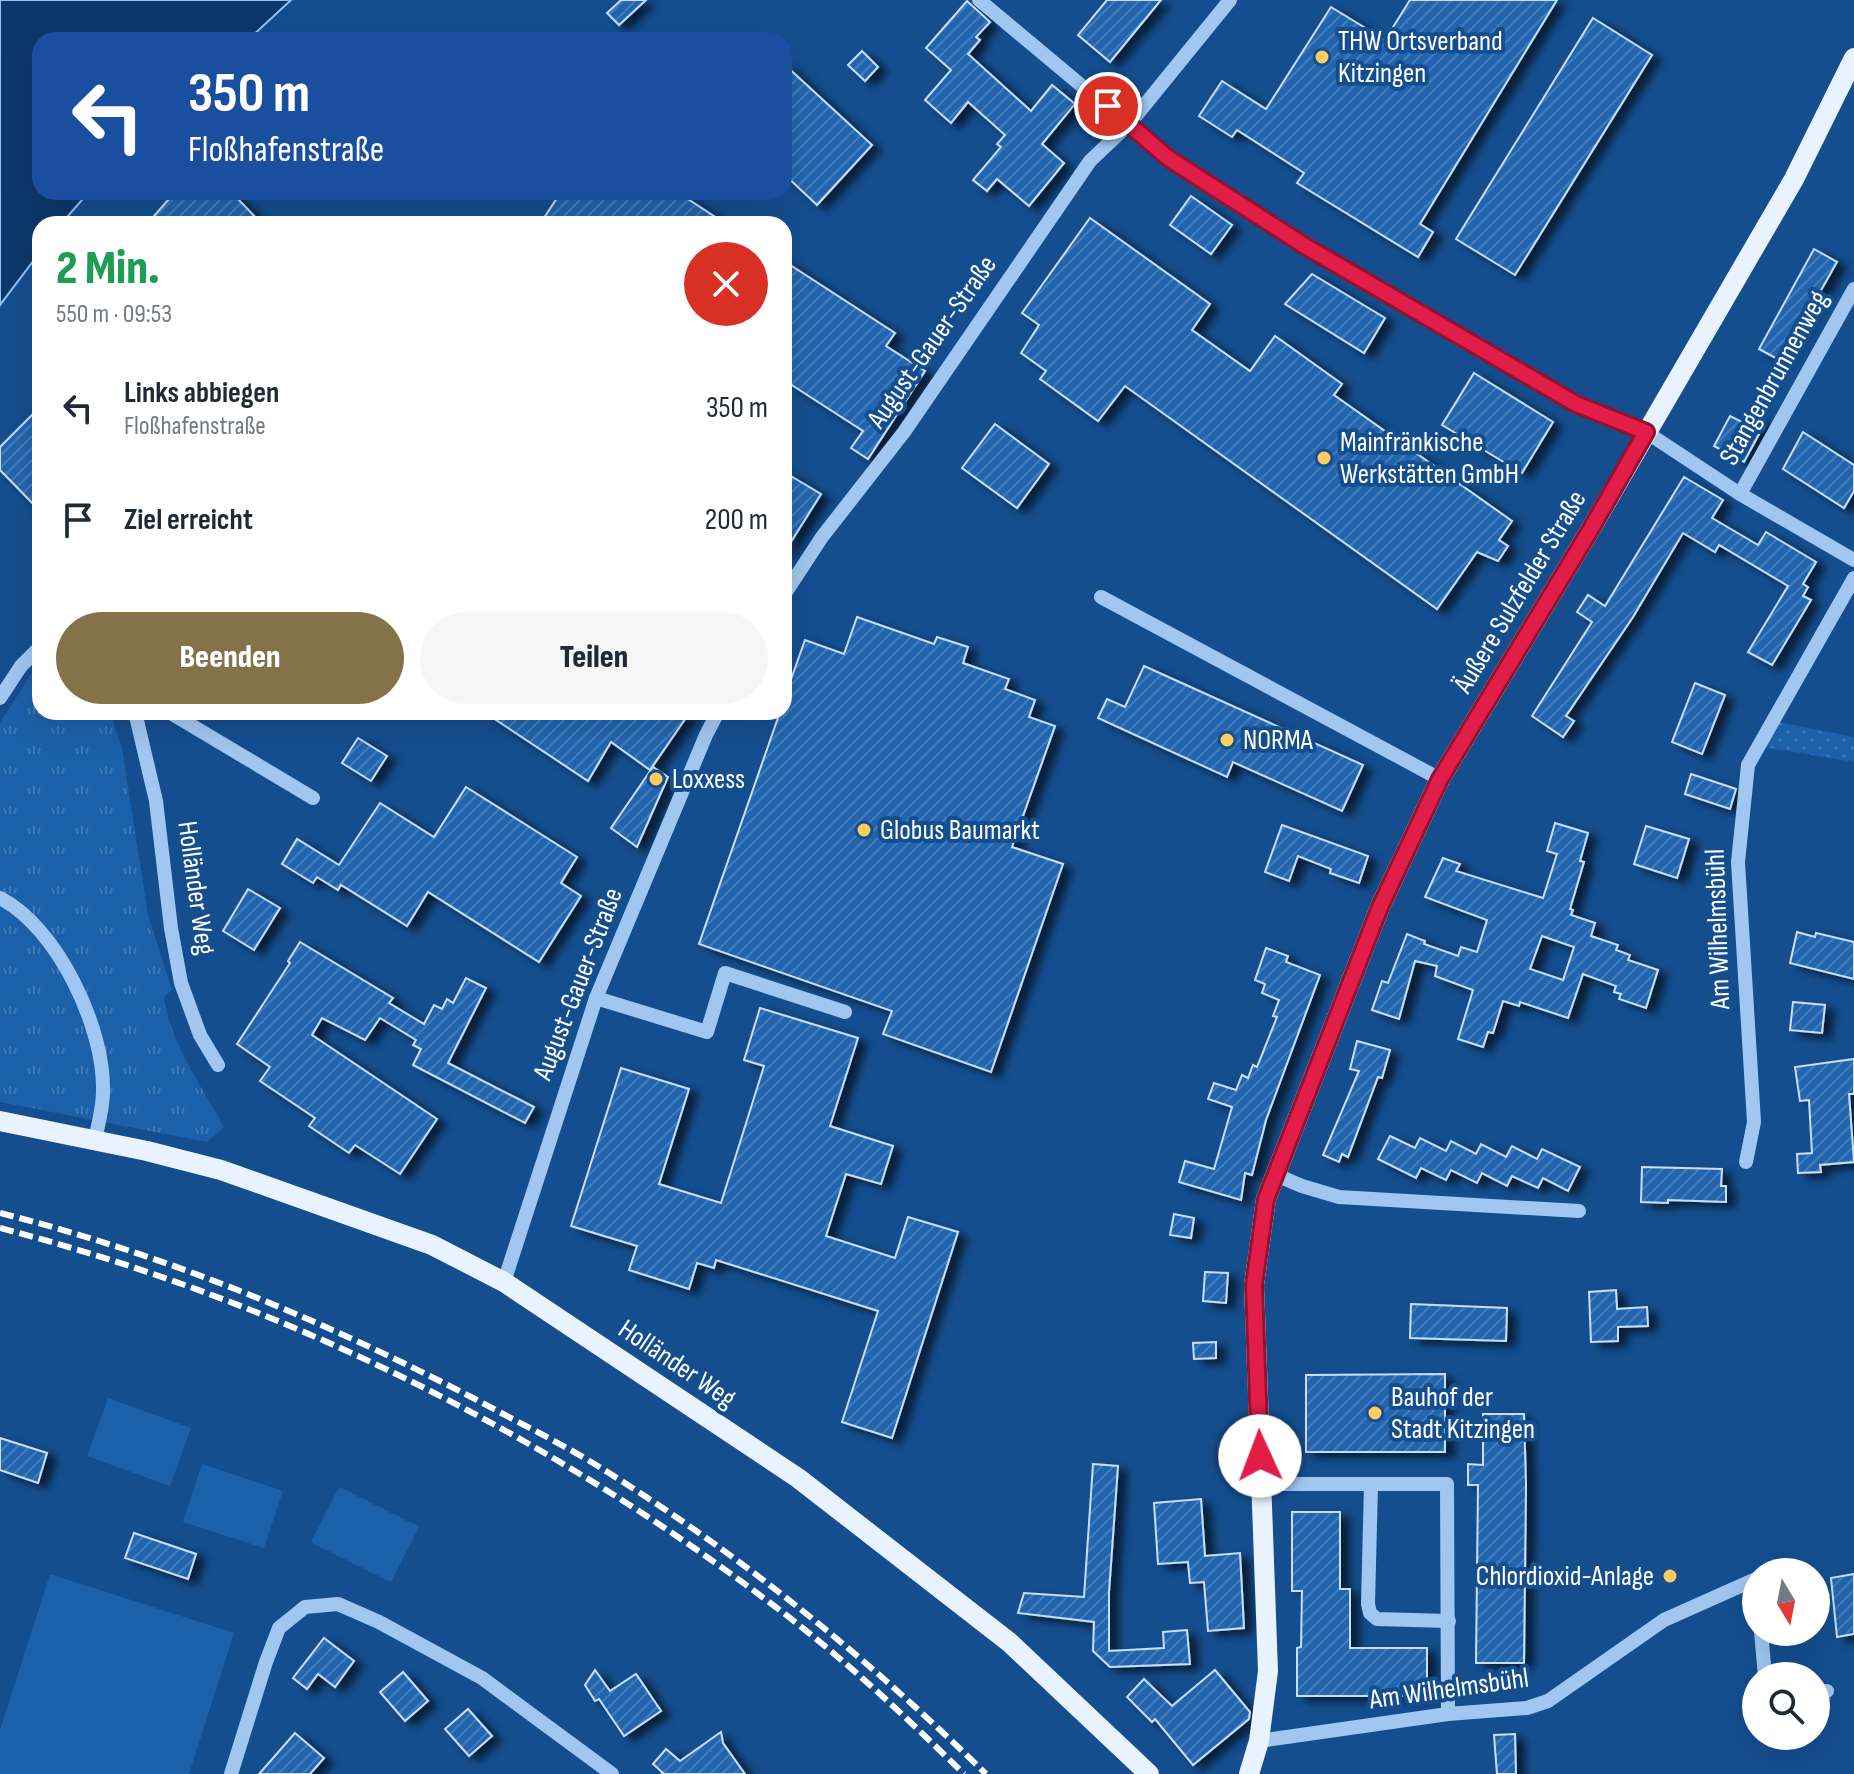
<!DOCTYPE html>
<html lang="de">
<meta charset="utf-8">
<style>
:root{--surface:#fff;--page:#f6f6f7;--text:#1f2937;--muted:#747a83;--accent:#847249}
body{margin:0;font-family:"Sofia Sans Condensed",sans-serif;background:var(--page);color:var(--text);height:100vh;display:flex;flex-direction:column;font-size:30px;white-space:nowrap}
*{box-sizing:border-box;margin:0}
p{font-size:26px;color:var(--muted)}
.icon{flex:none;width:44px;height:44px;fill:none;stroke:currentColor;stroke-width:2;stroke-linecap:round;stroke-linejoin:round}
.map{position:relative;flex:1;overflow:hidden}
.details{position:absolute;left:32px;top:216px;width:760px;height:504px;display:flex;flex-direction:column;background:var(--surface);border-radius:24px;box-shadow:0 8px 32px #0002}
.details>*{flex:none}
.top-card{position:absolute;left:32px;top:32px;width:760px;height:168px;border-radius:24px;box-shadow:0 8px 32px #0002;background:#1a4fa0;color:#fff;overflow:hidden}
.needle{width:52px;rotate:170deg}
.fabs{position:absolute;left:1742px;top:1558px;display:grid;gap:16px}
.fabs a{display:grid;place-items:center;width:88px;height:88px;border-radius:50%;background:var(--surface);box-shadow:0 8px 32px #0002;font-size:40px}
.pin{position:absolute;display:grid;place-items:center;width:68px;height:68px;color:#fff;margin:-34px;border:4px solid #fff;border-radius:50%;box-shadow:0 2px 8px #0007}
.me{position:absolute;width:88px;margin:-44px;rotate:358deg;stroke-linejoin:round;filter:drop-shadow(0 0 6px #0008)}
.turn{display:flex;align-items:center;gap:28px;height:168px;padding:0 24px;font-size:36px}
.turn .icon{width:104px;height:104px;stroke-width:2.5}
.turn b{display:block;font-size:56px;line-height:68px}
.round{display:grid;place-items:center;flex:none;width:84px;height:84px;border-radius:42px;background:var(--page)}
.head{display:flex;align-items:center;justify-content:space-between;height:136px;padding:0 24px}
h1{font-size:48px;font-weight:800;line-height:60px;color:#1e9e55}
.button{display:flex;gap:16px;margin-top:auto;padding:16px 24px}
.button a{flex:1;height:92px;border-radius:48px;background:var(--accent);color:#fff;font-size:32px;font-weight:800;line-height:92px;text-align:center}
.button a+a{background:var(--page);color:var(--text)}
ul{padding:0;list-style:none}
li{display:flex;align-items:center;gap:24px;height:112px;padding:0 24px}
li div{flex:1}
li b{display:block;font-size:30px}
li em{font-style:normal}
.map>svg:first-child{display:block}
.grass{fill:url(#grass-dots)}
.park{fill:url(#park-tufts)}
.pitch{fill:#1c60a9}
.water{fill:#0d386c;stroke:#92c2f4;stroke-width:2}
.building{fill:url(#building-hatch);stroke:#c6e0fc;stroke-width:2;fill-rule:evenodd;filter:url(#shadow)}
.lines{fill:none;stroke-linecap:round;stroke-linejoin:round}
.minor{stroke:#a0c7f1;stroke-width:14}
.major{stroke:#e9f2ff;stroke-width:20}
.rail{stroke:#fff;stroke-width:6;stroke-dasharray:14 6;stroke-linecap:butt}
.route-casing{stroke:#92132f;stroke-width:20}
.route{stroke:#e11d48;stroke-width:14}
.poi-dot{fill:#ffcc5f;stroke:#144e8f;stroke-width:3}
.labels{text-anchor:middle;dominant-baseline:central;stroke-width:8;stroke-linejoin:round;paint-order:stroke}
.poi-label{font-size:28px;fill:#fff;stroke:#144e8f;text-anchor:start}
.street-label{font-size:28px;fill:#fff;stroke:#144e8f}
</style>
<div class="map">
<svg width="1854" height="1774" viewBox="0 0 1854 1774">
<defs>
<pattern id="grass-dots" width="8" height="8" patternUnits="userSpaceOnUse" patternTransform="scale(2)"><rect width="8" height="8" fill="#1c60a9"/><path d="M2 2h.1M6 6h.1" fill="none" stroke="#3e78b6" stroke-width="1.8" stroke-linecap="round"/></pattern>
<pattern id="park-tufts" width="24" height="20" patternUnits="userSpaceOnUse" patternTransform="scale(2)"><rect width="24" height="20" fill="#1c60a9"/><path d="M3 7l-1-3M5 7V3M7 7l1-3M15 17l-1-3M17 17v-4M19 17l1-3" fill="none" stroke="#3e78b6"/></pattern>
<pattern id="building-hatch" width="6" height="6" patternUnits="userSpaceOnUse" patternTransform="scale(2)"><rect width="6" height="6" fill="#2265ae"/><path d="M-1 1l2-2M0 6l6-6M5 7l2-2" fill="none" stroke="#437cba"/></pattern>
<filter id="shadow"><feDropShadow dx="9" dy="5" stdDeviation="4" flood-color="#0009"/></filter>
</defs>
<rect width="100%" height="100%" fill="#144e8f"/>
<polygon class="grass" points="1778,722 1854,737 1854,762 1764,747"/>
<path class="park" d="M40,665V712H110L122,749L148,915L172,990L164,997C170,1044 202,1086 224,1127L207,1142L0,1102V723L34,670Z"/>
<g class="pitch">
<polygon points="108,1398 191,1428 170,1486 87,1456"/>
<polygon points="202,1464 283,1491 264,1548 183,1522"/>
<polygon points="339,1487 419,1527 391,1582 311,1542"/>
<polygon points="50,1574 234,1633 189,1774 0,1774 0,1730"/>
</g>
<polygon class="water" points="0,0 291,0 248,40 40,40 40,192 89,192 61,224 40,224 40,252 0,305"/>
<g class="building">
<polygon points="621,0 646,0 619,25 607,13"/>
<polygon points="1107,0 1161,0 1110,62 1078,35"/>
<polygon points="1410,0 1557,0 1420,224 1433,232 1418,257 1297,183 1304,173 1237,130 1232,137 1199,116 1222,81 1266,109 1331,7 1385,40"/>
<polygon points="967,1 990,22 976,37 980,40 968,54 1031,111 1052,85 1075,104 1042,144 1064,163 1029,206 997,179 987,191 973,180 1001,147 997,144 1005,135 968,102 951,123 925,100 951,70 926,48"/>
<polygon points="1593,18 1652,55 1515,275 1456,239"/>
<polygon points="862,51 878,67 865,81 848,65"/>
<polygon points="784,64 872,145 817,205 784,174"/>
<polygon points="175,192 231,192 262,224 147,224"/>
<polygon points="561,192 677,192 726,224 540,224"/>
<polygon points="1191,196 1232,225 1211,254 1170,225"/>
<polygon points="1090,218 1210,304 1192,330 1250,371 1275,336 1342,384 1334,395 1512,521 1499,540 1508,546 1498,561 1477,552 1437,609 1125,386 1098,421 1040,379 1046,371 1021,353 1039,325 1022,313"/>
<polygon points="1814,249 1837,262 1781,361 1759,349"/>
<polygon points="784,261 895,333 886,346 925,371 868,459 851,448 863,431 784,380"/>
<polygon points="1312,274 1385,318 1364,353 1285,304"/>
<polygon points="1474,373 1553,422 1522,473 1442,425"/>
<polygon points="40,407 40,511 0,470 0,447"/>
<polygon points="1749,413 1765,423 1744,462 1714,446 1730,416 1744,423"/>
<polygon points="995,424 1049,464 1017,508 962,468"/>
<polygon points="1803,432 1854,465 1854,491 1844,508 1783,469"/>
<polygon points="784,472 821,494 784,553"/>
<polygon points="1684,477 1723,500 1712,518 1758,545 1766,532 1816,562 1803,584 1808,587 1803,596 1811,600 1772,665 1748,652 1788,586 1719,545 1715,552 1683,533 1633,617 1566,716 1574,721 1563,737 1532,716 1592,622 1577,612 1588,595 1605,606"/>
<polygon points="857,617 934,644 937,637 968,647 963,663 1009,679 1005,689 1035,700 1029,717 1055,726 1012,847 1063,864 991,1072 883,1034 892,1011 699,944 780,712 784,712 784,699 805,640 844,654"/>
<polygon points="1144,666 1363,765 1342,811 1233,762 1227,777 1098,718 1107,699 1125,707"/>
<polygon points="1695,683 1725,695 1702,754 1672,742"/>
<polygon points="484,712 690,712 650,770 611,742 588,781"/>
<polygon points="358,738 387,756 371,781 342,763"/>
<polygon points="653,767 668,777 637,847 611,828"/>
<polygon points="1691,774 1736,789 1730,809 1685,794"/>
<polygon points="466,787 577,857 561,883 581,896 539,962 428,892 407,926 341,885 338,890 317,877 313,883 282,864 297,839 339,865 380,803 434,837"/>
<path d="M1555,823L1588,833L1580,861L1584,862L1570,909L1573,910L1571,915L1595,923L1591,936L1618,945L1616,950L1630,955L1628,960L1658,970L1646,1008L1619,999L1621,994L1614,992L1616,986L1583,974L1568,1018L1520,1002L1519,1006L1503,1001L1493,1033L1488,1032L1483,1047L1458,1039L1473,990L1435,976L1437,966L1415,961L1399,1019L1372,1010L1382,981L1388,983L1407,934L1425,941L1424,944L1458,956L1461,947L1477,952L1487,920L1425,897L1443,858L1460,864L1456,871L1543,898L1557,854L1547,851ZM1542,936L1574,947L1563,980L1530,969Z"/>
<polygon points="1282,825 1368,856 1359,883 1330,873 1331,869 1298,856 1289,881 1265,872"/>
<polygon points="1646,826 1689,839 1677,878 1634,864"/>
<polygon points="248,889 280,908 254,950 223,931"/>
<polygon points="1797,932 1815,937 1816,933 1854,942 1854,979 1790,963"/>
<polygon points="300,942 393,998 389,1003 424,1024 434,1005 442,1009 447,999 453,1003 466,978 486,988 448,1063 534,1107 525,1123 413,1065 421,1049 413,1045 416,1040 380,1018 365,1040 322,1018 312,1035 437,1119 400,1174 355,1145 349,1153 309,1126 315,1118 260,1081 270,1067 237,1044 290,963 288,961"/>
<polygon points="1266,948 1288,956 1286,962 1320,975 1266,1120 1252,1175 1245,1173 1241,1200 1179,1182 1185,1161 1214,1169 1232,1107 1208,1099 1214,1083 1236,1090 1242,1075 1248,1078 1253,1065 1257,1067 1277,1017 1273,1016 1279,1000 1262,993 1265,984 1255,980"/>
<polygon points="1793,1002 1825,1005 1822,1033 1790,1030"/>
<polygon points="760,1008 858,1038 830,1126 893,1146 881,1184 846,1174 826,1236 895,1258 908,1217 958,1232 892,1438 842,1422 878,1311 716,1260 714,1268 697,1263 689,1289 629,1270 637,1246 571,1226 621,1068 689,1089 659,1184 721,1203 764,1066 744,1060"/>
<polygon points="1357,1041 1390,1050 1382,1078 1378,1077 1348,1157 1342,1154 1339,1162 1323,1155 1359,1071 1350,1069"/>
<polygon points="1854,1059 1854,1094 1849,1094 1854,1162 1820,1165 1821,1172 1798,1173 1797,1154 1812,1153 1809,1100 1800,1101 1795,1067"/>
<polygon points="1390,1136 1415,1148 1420,1138 1446,1151 1451,1141 1476,1154 1481,1144 1506,1157 1512,1146 1537,1159 1542,1149 1580,1167 1568,1191 1543,1178 1538,1188 1512,1176 1507,1186 1482,1173 1477,1183 1451,1170 1446,1180 1421,1168 1416,1178 1378,1159"/>
<polygon points="1642,1167 1722,1169 1721,1186 1726,1186 1726,1202 1668,1200 1668,1203 1641,1202"/>
<polygon points="1174,1214 1194,1218 1191,1238 1170,1235"/>
<polygon points="1205,1272 1228,1273 1226,1303 1203,1301"/>
<polygon points="1616,1290 1617,1309 1647,1307 1648,1326 1618,1327 1618,1341 1591,1342 1589,1292"/>
<polygon points="1411,1304 1507,1308 1506,1341 1410,1338"/>
<polygon points="1216,1342 1216,1358 1194,1359 1193,1343"/>
<polygon points="1445,1374 1445,1452 1306,1452 1306,1375"/>
<polygon points="1483,1414 1524,1414 1526,1485 1524,1663 1476,1663 1478,1485 1468,1485 1468,1464 1483,1465"/>
<polygon points="0,1438 47,1453 38,1483 0,1470"/>
<polygon points="1093,1464 1118,1466 1109,1592 1109,1651 1164,1648 1163,1632 1187,1630 1190,1664 1110,1667 1093,1651 1094,1622 1018,1613 1024,1593 1084,1597"/>
<polygon points="1201,1499 1205,1556 1240,1553 1244,1628 1208,1631 1204,1582 1190,1583 1188,1562 1158,1564 1154,1503"/>
<polygon points="1292,1512 1340,1512 1340,1589 1350,1589 1350,1648 1427,1648 1427,1696 1297,1696 1297,1648 1301,1647 1302,1591 1292,1591"/>
<polygon points="134,1533 196,1554 188,1579 125,1558"/>
<polygon points="1854,1574 1854,1634 1837,1637 1831,1578"/>
<polygon points="324,1638 354,1661 335,1687 318,1674 307,1689 293,1678"/>
<polygon points="595,1670 610,1691 636,1674 661,1711 624,1736 599,1699 595,1701 585,1685"/>
<polygon points="1215,1670 1250,1712 1249,1719 1193,1765 1155,1719 1152,1722 1127,1697 1144,1679 1172,1706"/>
<polygon points="403,1672 428,1701 405,1721 380,1692"/>
<polygon points="468,1709 492,1736 469,1756 445,1729"/>
<polygon points="721,1732 723,1743 745,1774 661,1774 663,1773 653,1764 666,1749 680,1761"/>
<polygon points="295,1733 324,1758 310,1774 259,1774"/>
<polygon points="1515,1734 1516,1774 1497,1774 1494,1735"/>
</g>
<g class="lines">
<g class="minor">
<polyline points="979,0 1168,158 1305,246 1576,404 1646,432 1740,494 1854,560"/>
<polyline points="1740,494 1854,289"/>
<polyline points="784,595 822,537 904,432 1090,161 1130,123 1230,0"/>
<polyline points="1101,597 1440,779"/>
<polyline points="0,698 21,666 40,647"/>
<polyline points="135,712 156,801 171,928 181,983 200,1035 218,1065"/>
<polyline points="169,712 313,798"/>
<path d="M0,898C57,927 105,1028 103,1092C103,1108 98,1125 95,1140"/>
<polyline points="596,998 707,1032 725,973 845,1012"/>
<polyline points="1746,1162 1754,1122 1738,862 1748,765 1854,578"/>
<polyline points="1276,1175 1302,1186 1339,1197 1579,1211"/>
<polyline points="504,1282 596,998 706,735 718,712"/>
<polyline points="1261,1484 1447,1484 1448,1714"/>
<polyline points="1371,1485 1368,1604 1370,1613 1377,1619 1449,1621"/>
<polyline points="1761,1632 1765,1676"/>
<polyline points="1816,1692 1827,1691"/>
<polyline points="1259,1741 1448,1714 1527,1708 1548,1701 1664,1620 1756,1579"/>
<polyline points="231,1774 266,1662 279,1628 305,1607 338,1604 379,1622 482,1678 612,1774"/>
</g>
<g class="major">
<polyline points="0,1121 147,1151 221,1170 432,1245 504,1282 798,1478 1009,1642 1149,1774"/>
<polyline points="1249,1774 1259,1741 1268,1671 1254,1285 1266,1199 1380,907 1440,779 1589,532 1794,179 1854,58"/>
</g>
<g class="rail">
<path d="M0,1213C167,1255 325,1321 477,1400C521,1424 567,1446 609,1473C746,1559 871,1661 986,1774"/>
<path d="M0,1228C278,1300 539,1429 769,1602C839,1654 902,1713 964,1774"/>
</g>
</g>
<g class="lines">
<defs>
<polyline id="route" points="1108,106 1168,158 1305,246 1576,404 1646,432 1589,532 1440,779 1380,907 1266,1199 1254,1285 1260,1456"/>
</defs>
<use href="#route" class="route-casing"/>
<use href="#route" class="route"/>
</g>
<g class="poi-dot">
<circle cx="1322" cy="57" r="8"/>
<circle cx="1324" cy="458" r="8"/>
<circle cx="1227" cy="740" r="8"/>
<circle cx="656" cy="779" r="8"/>
<circle cx="864" cy="830" r="8"/>
<circle cx="1375" cy="1413" r="8"/>
<circle cx="1670" cy="1576" r="8"/>
</g>
<g class="labels">
<g class="poi-label">
<text x="1338" y="41">THW Ortsverband<tspan x="1338" dy="32">Kitzingen</tspan></text>
<text x="1340" y="442">Mainfränkische<tspan x="1340" dy="32">Werkstätten GmbH</tspan></text>
<text x="1243" y="740">NORMA</text>
<text x="672" y="779">Loxxess</text>
<text x="880" y="830">Globus Baumarkt</text>
<text x="1391" y="1397">Bauhof der<tspan x="1391" dy="32">Stadt Kitzingen</tspan></text>
<text x="1654" y="1576" text-anchor="end">Chlordioxid-Anlage</text>
</g>
<g class="street-label">
<text transform="translate(932 342) rotate(-55)">August-Gauer-Straße</text>
<text transform="translate(1774 378) rotate(-61)">Stangenbrunnenweg</text>
<text transform="translate(1520 592) rotate(-59)">Äußere Sulzfelder Straße</text>
<text transform="translate(196 888) rotate(82)">Holländer Weg</text>
<text transform="translate(1718 929) rotate(-92)">Am Wilhelmsbühl</text>
<text transform="translate(578 984) rotate(-69)">August-Gauer-Straße</text>
<text transform="translate(677 1364) rotate(34)">Holländer Weg</text>
<text transform="translate(1449 1689) rotate(-8)">Am Wilhelmsbühl</text>
</g>
</g>
</svg>
<div class="fabs">
<a><svg class="needle" viewBox="-14 -14 28 28"><path d="M0-13l5 13h-10z" fill="#e53935"/><path d="M0 13l5-13h-10z" fill="#747a83"/></svg></a>
<a><svg class="icon" aria-label="search" viewBox="0 0 24 24"><circle cx="10" cy="10" r="6"/><path d="M15 15l6 6"/></svg></a>
</div>
<div class="pin" style="left:1108px;top:106px;background:#d93025"><svg class="icon" aria-label="arrive" viewBox="0 0 24 24"><path d="M6 21V4h12l-3 4 3 4H6"/></svg></div>
<svg class="me" style="left:1260px;top:1456px" viewBox="-20 -20 40 40"><circle r="19" fill="#fff"/><path d="M0-13L10 11 0 6-10 11z" fill="#e11d48"/></svg>
<div class="top-card">
<div class="turn"><svg class="icon" aria-label="left" viewBox="0 0 24 24"><path d="M17 20v-9H6M10 6l-5 5 5 5"/></svg><div><b>350 m</b>Floßhafenstraße</div></div>
</div>
<section class="details">
<div class="head"><div><h1>2 Min.</h1><p>550 m · 09:53</p></div><a class="round" style="background:#d93025;color:#fff"><svg class="icon" aria-label="close" viewBox="0 0 24 24"><path d="M6 6l12 12M18 6L6 18"/></svg></a></div>
<ul>
<li><svg class="icon" aria-label="left" viewBox="0 0 24 24"><path d="M17 20v-9H6M10 6l-5 5 5 5"/></svg><div><b>Links abbiegen</b><p>Floßhafenstraße</p></div><em>350 m</em></li>
<li><svg class="icon" aria-label="arrive" viewBox="0 0 24 24"><path d="M6 21V4h12l-3 4 3 4H6"/></svg><div><b>Ziel erreicht</b></div><em>200 m</em></li>
</ul>
<div class="button"><a>Beenden</a><a>Teilen</a></div>
</section>
</div>
